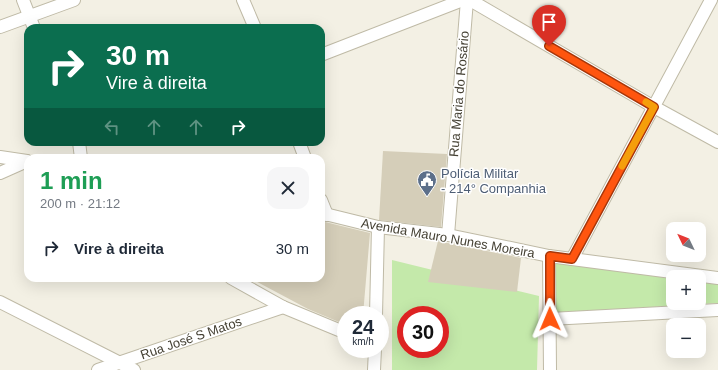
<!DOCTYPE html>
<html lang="pt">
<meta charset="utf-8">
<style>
:root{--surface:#fff;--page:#f6f6f7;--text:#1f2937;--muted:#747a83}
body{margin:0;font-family:Helvetica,sans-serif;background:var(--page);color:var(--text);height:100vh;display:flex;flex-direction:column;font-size:15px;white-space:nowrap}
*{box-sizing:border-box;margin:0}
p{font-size:13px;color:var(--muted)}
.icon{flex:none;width:22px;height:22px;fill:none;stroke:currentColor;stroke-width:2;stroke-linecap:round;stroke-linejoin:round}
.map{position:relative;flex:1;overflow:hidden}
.sheet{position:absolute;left:24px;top:154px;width:301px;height:128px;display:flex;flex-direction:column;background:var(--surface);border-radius:12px;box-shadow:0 4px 16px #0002}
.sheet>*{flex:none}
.hud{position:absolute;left:24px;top:24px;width:301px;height:122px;border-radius:12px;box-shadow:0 4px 16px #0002;background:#0b6e4f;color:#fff;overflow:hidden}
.needle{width:26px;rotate:313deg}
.tools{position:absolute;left:666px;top:222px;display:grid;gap:8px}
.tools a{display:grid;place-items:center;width:40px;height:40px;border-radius:8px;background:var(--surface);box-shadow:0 4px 16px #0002;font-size:20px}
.speed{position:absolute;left:337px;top:306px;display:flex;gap:8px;font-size:20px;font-weight:700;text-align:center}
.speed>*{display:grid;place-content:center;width:52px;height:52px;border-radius:50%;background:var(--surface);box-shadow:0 4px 16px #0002;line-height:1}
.speed small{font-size:10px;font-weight:400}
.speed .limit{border:6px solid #d22;background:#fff;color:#111}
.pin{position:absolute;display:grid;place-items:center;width:34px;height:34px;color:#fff;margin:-41px -17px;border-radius:50% 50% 50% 0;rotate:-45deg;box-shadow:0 0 4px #0007}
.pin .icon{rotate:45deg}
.me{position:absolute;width:44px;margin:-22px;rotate:359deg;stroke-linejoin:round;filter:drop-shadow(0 0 3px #0008)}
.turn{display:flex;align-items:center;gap:14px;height:84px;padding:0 16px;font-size:18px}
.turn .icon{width:52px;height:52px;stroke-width:2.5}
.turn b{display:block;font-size:28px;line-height:34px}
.lanes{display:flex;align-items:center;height:38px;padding:0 16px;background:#0003;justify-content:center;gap:20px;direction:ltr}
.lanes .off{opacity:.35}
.round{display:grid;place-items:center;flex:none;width:42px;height:42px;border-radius:12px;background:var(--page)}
.headline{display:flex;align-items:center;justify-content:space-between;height:68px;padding:0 16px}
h1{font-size:24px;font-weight:800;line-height:30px;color:#1e9e55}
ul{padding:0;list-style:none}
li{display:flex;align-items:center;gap:12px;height:52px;padding:0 16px}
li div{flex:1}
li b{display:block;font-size:15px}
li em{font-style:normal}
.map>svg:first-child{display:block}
.green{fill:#c4e9aa;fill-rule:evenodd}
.building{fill:#d5ceb9}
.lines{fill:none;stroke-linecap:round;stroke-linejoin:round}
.minor-casing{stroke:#bfbaa6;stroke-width:14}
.minor{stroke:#fff;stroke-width:12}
.route-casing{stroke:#a6370a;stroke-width:10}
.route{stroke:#ff550f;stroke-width:7}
.slow{stroke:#f59e0b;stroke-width:7}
.labels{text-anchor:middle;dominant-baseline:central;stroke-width:3;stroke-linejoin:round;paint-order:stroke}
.street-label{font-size:13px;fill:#454134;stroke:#fff}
.service-label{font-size:13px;fill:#4e5e75;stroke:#fff;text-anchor:start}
</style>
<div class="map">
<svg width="718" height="370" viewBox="0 0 718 370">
<rect width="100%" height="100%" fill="#f3f0e4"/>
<g class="green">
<path d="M392,260L539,296L537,370H392ZM406,315H440V349H406Z"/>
<polygon points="554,261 673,277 673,303 699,303 699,281 718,283 718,303 554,313"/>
</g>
<g class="building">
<polygon points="383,151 447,154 441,227 379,220"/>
<polygon points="321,221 370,233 363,315 346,315 346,325 308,309 250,278 321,278"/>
<polygon points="438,241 521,258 517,292 428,282"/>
</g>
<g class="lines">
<defs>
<g id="minor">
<polyline points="23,0 34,28"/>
<polyline points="243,0 255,28"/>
<polyline points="470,0 654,107 718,142"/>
<polyline points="0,27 74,0"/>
<polyline points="321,55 463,0"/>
<polyline points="79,142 81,158"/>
<polyline points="299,142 305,158"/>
<polyline points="0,157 27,161"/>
<polyline points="0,173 27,161"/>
<polyline points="321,200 327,215"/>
<polyline points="321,213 378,227 448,235 549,256 718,278"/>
<polyline points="448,235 467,0"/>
<polyline points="549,256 550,370"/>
<polyline points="572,259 711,0"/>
<polyline points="231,278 283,307 346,333"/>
<polyline points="0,302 134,370"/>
<polyline points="376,315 378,227"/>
<polyline points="550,319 718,310"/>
<polyline points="98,370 283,307"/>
<polyline points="374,370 375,349"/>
</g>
</defs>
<use href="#minor" class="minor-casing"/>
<use href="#minor" class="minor"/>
</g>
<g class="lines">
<defs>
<polyline id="route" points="549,46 654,107 572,259 550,256 550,319"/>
</defs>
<use href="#route" class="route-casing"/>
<use href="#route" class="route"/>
<polyline class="slow" points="622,166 654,107 646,102"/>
</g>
<defs>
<symbol id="civic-pin" viewBox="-11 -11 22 30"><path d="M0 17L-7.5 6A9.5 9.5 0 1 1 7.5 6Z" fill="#5c6f8a" stroke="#fff"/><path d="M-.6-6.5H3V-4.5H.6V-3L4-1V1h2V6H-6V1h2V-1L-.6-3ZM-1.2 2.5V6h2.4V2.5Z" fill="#fff"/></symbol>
</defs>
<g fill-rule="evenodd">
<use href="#civic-pin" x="416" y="169" width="22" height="30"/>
</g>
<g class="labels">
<g class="street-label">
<text transform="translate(459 94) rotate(-85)">Rua Maria do Rosário</text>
<text transform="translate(448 238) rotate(10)">Avenida Mauro Nunes Moreira</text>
<text transform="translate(191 338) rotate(-19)">Rua José S Matos</text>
</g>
<g class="service-label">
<text x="441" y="173">Polícia Militar<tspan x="441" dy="15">- 214° Companhia</tspan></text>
</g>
</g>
</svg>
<div class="tools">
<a><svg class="needle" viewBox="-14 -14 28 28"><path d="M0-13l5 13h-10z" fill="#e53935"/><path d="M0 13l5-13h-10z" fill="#747a83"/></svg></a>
<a>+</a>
<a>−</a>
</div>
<div class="speed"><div>24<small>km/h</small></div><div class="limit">30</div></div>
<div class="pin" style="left:549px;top:46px;background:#d93025"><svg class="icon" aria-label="arrive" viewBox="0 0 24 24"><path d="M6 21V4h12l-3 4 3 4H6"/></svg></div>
<svg class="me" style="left:550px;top:319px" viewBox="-20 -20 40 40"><path d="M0-17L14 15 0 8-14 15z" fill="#ff550f" stroke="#fff" stroke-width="4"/></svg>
<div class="hud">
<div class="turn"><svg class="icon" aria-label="right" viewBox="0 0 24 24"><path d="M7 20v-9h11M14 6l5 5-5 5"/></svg><div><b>30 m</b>Vire à direita</div></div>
<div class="lanes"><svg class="icon off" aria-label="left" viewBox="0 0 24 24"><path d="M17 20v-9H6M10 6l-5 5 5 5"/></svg><svg class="icon off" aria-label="ahead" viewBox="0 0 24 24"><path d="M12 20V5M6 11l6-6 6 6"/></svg><svg class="icon off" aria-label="ahead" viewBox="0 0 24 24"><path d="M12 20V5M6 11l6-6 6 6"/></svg><svg class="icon" aria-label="right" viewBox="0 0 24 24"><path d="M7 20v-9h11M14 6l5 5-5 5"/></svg></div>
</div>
<section class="sheet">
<div class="headline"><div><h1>1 min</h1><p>200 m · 21:12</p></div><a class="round"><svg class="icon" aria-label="close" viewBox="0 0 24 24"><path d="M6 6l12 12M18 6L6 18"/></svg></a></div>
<ul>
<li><svg class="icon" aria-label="right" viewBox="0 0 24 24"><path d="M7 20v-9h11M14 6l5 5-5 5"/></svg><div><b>Vire à direita</b></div><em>30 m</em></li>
</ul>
</section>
</div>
